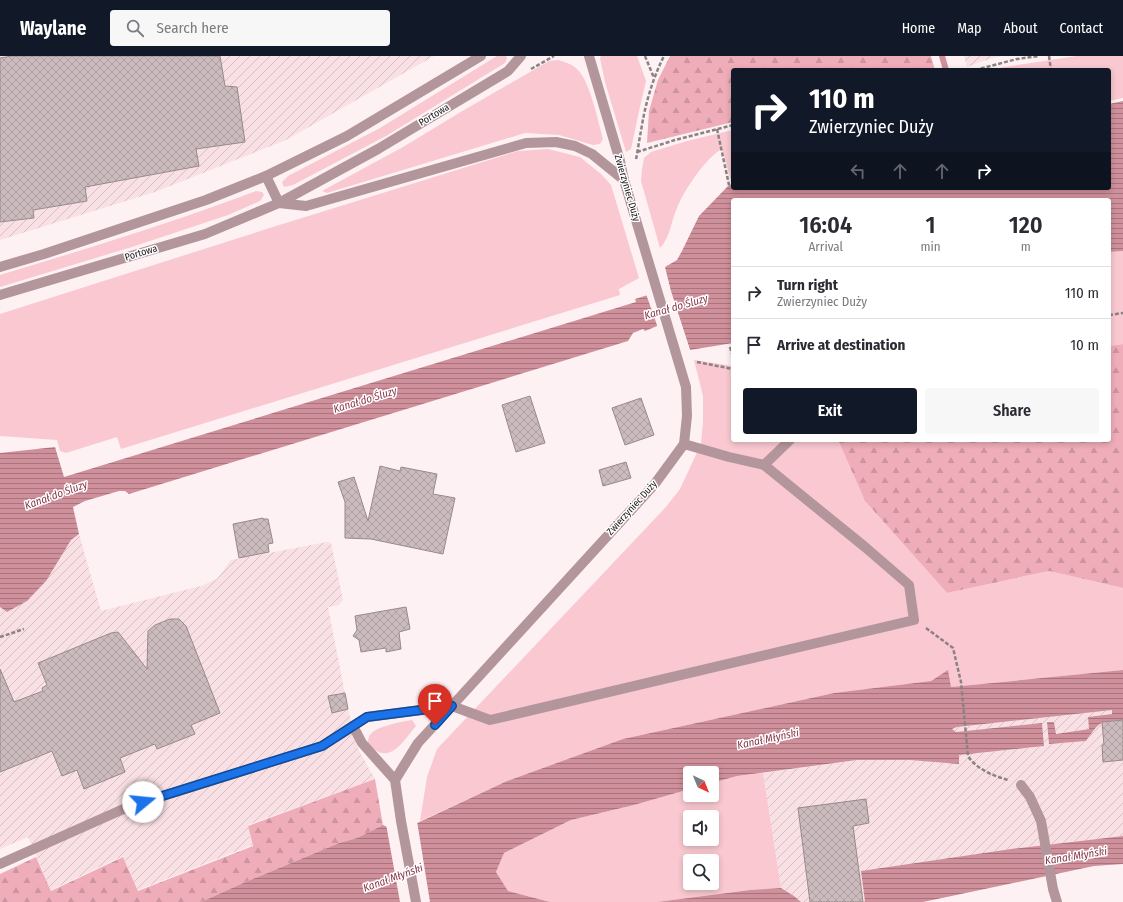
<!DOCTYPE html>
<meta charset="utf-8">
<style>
:root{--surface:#fff;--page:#f7f7f7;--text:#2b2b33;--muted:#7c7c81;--line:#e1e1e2;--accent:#111827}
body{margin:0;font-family:"Fira Sans Condensed",sans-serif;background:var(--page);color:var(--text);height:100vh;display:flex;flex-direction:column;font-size:15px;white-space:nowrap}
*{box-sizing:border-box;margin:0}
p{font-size:13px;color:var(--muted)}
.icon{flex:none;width:22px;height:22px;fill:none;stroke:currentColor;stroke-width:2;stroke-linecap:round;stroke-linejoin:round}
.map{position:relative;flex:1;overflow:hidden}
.drawer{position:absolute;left:731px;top:142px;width:380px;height:244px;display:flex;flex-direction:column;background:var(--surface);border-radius:4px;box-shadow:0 2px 6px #0003}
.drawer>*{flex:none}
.guide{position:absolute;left:731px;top:12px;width:380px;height:122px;border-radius:4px;box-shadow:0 2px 6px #0003;background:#111827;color:#fff;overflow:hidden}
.needle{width:26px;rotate:137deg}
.buttons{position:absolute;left:683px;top:710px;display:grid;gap:8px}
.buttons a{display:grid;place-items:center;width:36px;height:36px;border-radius:4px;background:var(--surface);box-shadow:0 2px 6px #0003;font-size:20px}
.pin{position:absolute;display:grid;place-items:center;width:34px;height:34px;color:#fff;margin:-41px -17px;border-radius:50% 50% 50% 0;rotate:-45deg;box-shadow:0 0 4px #0007}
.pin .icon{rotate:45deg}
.me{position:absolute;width:44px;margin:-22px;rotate:73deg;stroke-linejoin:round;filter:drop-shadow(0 0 3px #0008)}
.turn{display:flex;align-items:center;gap:14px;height:84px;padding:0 12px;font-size:18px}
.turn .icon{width:52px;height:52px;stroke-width:2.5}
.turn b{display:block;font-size:28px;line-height:34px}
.lanes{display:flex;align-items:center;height:38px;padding:0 12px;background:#0003;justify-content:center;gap:20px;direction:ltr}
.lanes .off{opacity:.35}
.eta{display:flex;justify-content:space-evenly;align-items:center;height:68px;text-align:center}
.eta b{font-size:24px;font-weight:600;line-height:28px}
.button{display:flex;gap:8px;margin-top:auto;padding:8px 12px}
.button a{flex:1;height:46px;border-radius:4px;background:var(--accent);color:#fff;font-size:16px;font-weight:600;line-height:46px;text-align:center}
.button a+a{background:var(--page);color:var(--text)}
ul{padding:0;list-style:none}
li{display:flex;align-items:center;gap:12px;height:52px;padding:0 12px;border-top:1px solid var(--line)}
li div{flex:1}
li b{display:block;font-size:15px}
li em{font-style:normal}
header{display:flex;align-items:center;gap:24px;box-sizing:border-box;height:56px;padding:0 20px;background:var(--accent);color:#fff}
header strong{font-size:19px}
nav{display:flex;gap:22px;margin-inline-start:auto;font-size:14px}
.search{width:280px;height:36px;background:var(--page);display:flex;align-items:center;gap:10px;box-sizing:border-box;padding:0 14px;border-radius:4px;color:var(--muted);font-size:15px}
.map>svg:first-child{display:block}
.industrial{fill:url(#industrial-furrows)}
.grass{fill:#f9c8d0;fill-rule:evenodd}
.forest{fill:url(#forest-firs)}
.water{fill:url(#water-rules)}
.pier{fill:#fef1f3}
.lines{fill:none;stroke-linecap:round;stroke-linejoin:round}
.stream{stroke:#cf909b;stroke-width:6}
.building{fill:url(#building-cross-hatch);stroke:#98898b}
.path{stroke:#8b8283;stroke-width:2.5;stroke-dasharray:4 2;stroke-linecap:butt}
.minor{stroke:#b3969b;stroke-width:10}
.route-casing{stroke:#114b97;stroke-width:10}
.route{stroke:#1a73e8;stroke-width:7}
.labels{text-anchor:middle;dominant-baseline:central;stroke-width:3;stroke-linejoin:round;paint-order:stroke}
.street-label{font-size:10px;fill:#1d1819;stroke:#fff}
.water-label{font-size:11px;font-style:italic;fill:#87394c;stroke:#fff}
</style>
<header>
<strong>Waylane</strong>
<div class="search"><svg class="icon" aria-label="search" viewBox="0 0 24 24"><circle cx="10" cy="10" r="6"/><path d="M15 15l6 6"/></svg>Search here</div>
<nav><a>Home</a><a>Map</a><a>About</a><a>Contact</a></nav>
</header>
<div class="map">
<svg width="1123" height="846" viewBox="0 0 1123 846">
<defs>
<pattern id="industrial-furrows" width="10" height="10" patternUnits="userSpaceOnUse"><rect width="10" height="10" fill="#f9e0e4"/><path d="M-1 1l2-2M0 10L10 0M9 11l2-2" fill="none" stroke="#d5bfc3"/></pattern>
<pattern id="forest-firs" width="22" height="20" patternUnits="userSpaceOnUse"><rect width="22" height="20" fill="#efadb9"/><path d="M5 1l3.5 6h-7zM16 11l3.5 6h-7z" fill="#cc949e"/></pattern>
<pattern id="water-rules" width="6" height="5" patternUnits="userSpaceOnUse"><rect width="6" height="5" fill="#cf909b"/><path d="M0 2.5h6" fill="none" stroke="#a7757e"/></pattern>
<pattern id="building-cross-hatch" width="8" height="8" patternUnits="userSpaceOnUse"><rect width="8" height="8" fill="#cbbbbe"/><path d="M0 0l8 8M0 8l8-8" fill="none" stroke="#aea0a3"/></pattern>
</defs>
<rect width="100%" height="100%" fill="#fef1f3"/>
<g class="industrial">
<polygon points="0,0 434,0 286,84 155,136 0,184"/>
<polygon points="964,0 1001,0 989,3 967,11"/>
<polygon points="79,478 101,555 201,530 217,523 231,504 327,486 331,487 343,544 339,549 328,551 348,653 358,693 375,723 248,769 252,789 138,834 123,800 51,834 28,781 0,793 0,551 7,556 71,484"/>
<polygon points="1112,653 1113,658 1088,661 1089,673 1056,678 1054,666 1047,667 1049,688 1086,685 1098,668 1102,666 1123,664 1123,780 1011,793 861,815 865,846 801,846 794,840 781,832 763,717 857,704 910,704 959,707 958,699 1044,690 1042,667 956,676 952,673 957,671"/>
</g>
<g class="grass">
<polygon points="497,0 506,0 507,2 505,7 386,80 293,129 284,131 282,126 288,120 380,72"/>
<polygon points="601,0 637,0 646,25 639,55 631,93 626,96 605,26 600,2"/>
<polygon points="1077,0 1123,0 1123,42 1109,45 1109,14 990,14 1005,11"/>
<path d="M558,4C565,6 572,8 577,13C590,25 598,65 603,83L600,88L593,89L559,79L525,77L327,137L322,135L403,91L464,54L549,5Z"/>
<path d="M733,74V124L731,125L722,93C706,101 683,136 677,152C671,165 670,182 660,192L641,125L642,113L644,102L651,96L687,85Z"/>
<polygon points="548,93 580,101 601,118 611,129 639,222 619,233 620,239 121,393 117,381 66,397 60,395 57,384 0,380 0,258 273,171 518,95"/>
<path d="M256,135L262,136L264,139L260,145L228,159L135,190L0,231V219C86,193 172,167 256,135Z"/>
<polygon points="1123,195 1123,288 1109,290 1109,196"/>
<polygon points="694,304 733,310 733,384 838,384 865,445 947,537 1049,515 1123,532 1123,614 951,631 948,615 931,625 834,637 623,683 507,725 420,765 427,721 437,693 665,452 680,433 701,388 703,366 703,340"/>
<path d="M412,664L416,670C406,681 393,706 375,694C372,693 370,690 368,687C368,686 368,683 369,681C373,670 402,666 412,664Z"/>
<path d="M763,717L781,832L750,834L657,846H550L508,835L496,816L504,797L571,764L634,749L690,733V739H712V727L737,720ZM690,761H712V783H690ZM690,805H712V827H690Z"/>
</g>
<g class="forest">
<polygon points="670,0 931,0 935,14 733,14 733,66 647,87 649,55 658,24"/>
<polygon points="1123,288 1123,532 1049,515 947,537 865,445 838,384 1109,384 1109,290"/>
<polygon points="375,723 383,769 357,782 339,787 243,827 201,846 0,846 0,818 36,801 51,835 123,801 138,835 253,790 248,770"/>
</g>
<g class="water">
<polygon points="1123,45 1123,195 1109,196 1109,144 733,144 733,287 690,294 679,261 645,275 643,273 633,277 628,285 129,438 125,435 119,435 85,445 73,451 79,478 71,484 46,525 27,545 7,556 0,551 0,397 55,391 64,421 636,246 635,243 670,232 665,211 677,204 682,195 699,160 729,129 733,128 733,132 1109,132 1109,48"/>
<path d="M948,614L951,631L1123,614V664C1098,666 1101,664 1086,685L1049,688L1047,666H1054L1056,678L1089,673L1088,661L1112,658V654L957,671L952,673L956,676L1042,667L1044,690L959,699V708L910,704H857L737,720L712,727V717H690V733L634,749L571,764L504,797L496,816L508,835L550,846H201L243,827L339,787L357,782L383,769L398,776L507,725L623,683L834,637L931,625Z"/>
<polygon points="1123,780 1123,808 1094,810 923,846 865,846 861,815 1011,793"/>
<polygon points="781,832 794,840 801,846 657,846 750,834"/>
</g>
<g class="pier">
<polygon points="664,209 671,235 690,294 688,295 678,264 658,272 646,238 668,231 663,212"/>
<polygon points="417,765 430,846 400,846 386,768 398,774"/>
</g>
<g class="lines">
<polyline class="stream" points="942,0 946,14"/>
</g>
<g class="building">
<polygon points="12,0 220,0 225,30 237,31 245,86 196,93 199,110 85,131 87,145 33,154 34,162 0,166 0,2"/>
<polygon points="530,340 545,387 516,396 502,349"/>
<polygon points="641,342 654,379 625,389 612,352"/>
<polygon points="626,406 631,422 603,430 599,414"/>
<polygon points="380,410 400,415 401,411 437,418 433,438 455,442 443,498 371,483 345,482 345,446 338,426 354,421 368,465"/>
<polygon points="263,462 263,463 268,463 273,487 268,488 269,496 239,502 233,468"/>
<polygon points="406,551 410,573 399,576 401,593 386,596 386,592 361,596 359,584 353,580 357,574 355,560"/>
<polygon points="170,563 179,563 186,570 220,657 191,669 195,678 157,693 155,688 120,702 125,716 84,733 77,714 62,720 52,695 0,716 0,613 14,646 43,635 42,632 47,629 38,607 111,577 118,576 147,613 148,575 155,569"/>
<polygon points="345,637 348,653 332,657 328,640"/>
<polygon points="1123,664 1123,704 1103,706 1102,689 1104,689 1102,666"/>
<polygon points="866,743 869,767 853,770 863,846 810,846 798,752"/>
</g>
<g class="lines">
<g class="path">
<polyline points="645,0 654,22"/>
<polyline points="1049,0 1051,14"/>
<polyline points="531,13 554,0"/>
<polyline points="975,14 1017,3 1039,0"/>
<polyline points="717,73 729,129"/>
<polyline points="637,96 675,84 733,69"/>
<path d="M636,103C638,94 639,84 641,75C645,49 652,24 664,0"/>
<polyline points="1109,259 1123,257"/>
<polyline points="730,291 733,301"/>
<polyline points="697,306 733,313"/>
<path d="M926,572L953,592L961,626L968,700C976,713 994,720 1008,724"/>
<polyline points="0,581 24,573"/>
</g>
<g class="minor">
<polyline points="266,120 279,147 306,150 526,87 556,86 575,90 592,98 624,124"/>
<polyline points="0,211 44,198 206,144 266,120 347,80 481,0"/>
<polyline points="0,239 205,178 279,147 378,93 508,15 521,0"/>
<polyline points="684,388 729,401 764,409"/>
<polyline points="353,670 362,687 395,724"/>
<polyline points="1021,729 1030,741 1041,765 1053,833 1057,846"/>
<polyline points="0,808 128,751 322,690 367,661 452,650 490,664 914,564 909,529 865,491 764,409 790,384"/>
<polyline points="416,846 401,765 395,724 418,687 654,429 684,388 687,360 686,331 624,124 620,105 589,0"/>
</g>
</g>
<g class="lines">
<defs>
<polyline id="route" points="143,746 322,690 367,661 452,650 435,669"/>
</defs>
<use href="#route" class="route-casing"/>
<use href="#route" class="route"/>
</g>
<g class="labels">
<g class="street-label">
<text transform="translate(434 59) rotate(-31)">Portowa</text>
<text transform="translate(627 132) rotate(74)">Zwierzyniec Duży</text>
<text transform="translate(141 197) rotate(-17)">Portowa</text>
<text transform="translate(632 452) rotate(-48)">Zwierzyniec Duży</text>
</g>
<g class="water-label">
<text transform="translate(676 251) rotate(-16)">Kanał do Śluzy</text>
<text transform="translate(365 344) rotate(-17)">Kanał do Śluzy</text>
<text transform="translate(56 439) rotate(-20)">Kanał do Śluzy</text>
<text transform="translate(768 683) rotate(-12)">Kanał Młyński</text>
<text transform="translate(1076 800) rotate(-9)">Kanał Młyński</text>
<text transform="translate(393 822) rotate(-20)">Kanał Młyński</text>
</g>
</g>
</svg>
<div class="buttons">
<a><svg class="needle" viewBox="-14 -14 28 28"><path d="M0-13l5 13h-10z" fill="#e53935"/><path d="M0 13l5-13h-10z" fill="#7c7c81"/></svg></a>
<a><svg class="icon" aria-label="sound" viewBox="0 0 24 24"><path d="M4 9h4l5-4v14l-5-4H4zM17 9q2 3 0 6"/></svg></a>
<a><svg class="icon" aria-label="search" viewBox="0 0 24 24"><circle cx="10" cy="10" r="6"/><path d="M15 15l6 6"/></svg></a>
</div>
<div class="pin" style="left:435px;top:669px;background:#d93025"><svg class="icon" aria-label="arrive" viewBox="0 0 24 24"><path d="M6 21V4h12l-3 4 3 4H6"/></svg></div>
<svg class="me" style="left:143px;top:746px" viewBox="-20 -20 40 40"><circle r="19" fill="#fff"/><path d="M0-13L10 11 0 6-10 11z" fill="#1a73e8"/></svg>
<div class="guide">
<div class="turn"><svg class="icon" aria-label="right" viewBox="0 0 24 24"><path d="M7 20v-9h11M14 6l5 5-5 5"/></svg><div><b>110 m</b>Zwierzyniec Duży</div></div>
<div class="lanes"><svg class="icon off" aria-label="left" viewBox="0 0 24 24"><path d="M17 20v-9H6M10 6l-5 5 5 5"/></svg><svg class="icon off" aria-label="ahead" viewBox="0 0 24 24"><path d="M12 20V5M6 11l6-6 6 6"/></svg><svg class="icon off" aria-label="ahead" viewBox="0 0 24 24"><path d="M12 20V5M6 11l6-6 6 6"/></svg><svg class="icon" aria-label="right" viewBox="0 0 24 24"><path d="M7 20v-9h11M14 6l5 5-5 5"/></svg></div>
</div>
<section class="drawer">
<div class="eta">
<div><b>16:04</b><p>Arrival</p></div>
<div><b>1</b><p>min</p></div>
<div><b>120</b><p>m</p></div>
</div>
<ul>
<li><svg class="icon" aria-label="right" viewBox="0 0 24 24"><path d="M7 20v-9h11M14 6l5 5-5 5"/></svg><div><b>Turn right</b><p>Zwierzyniec Duży</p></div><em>110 m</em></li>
<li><svg class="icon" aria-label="arrive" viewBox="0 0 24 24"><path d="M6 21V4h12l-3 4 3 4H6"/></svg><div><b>Arrive at destination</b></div><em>10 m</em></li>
</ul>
<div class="button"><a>Exit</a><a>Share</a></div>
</section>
</div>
